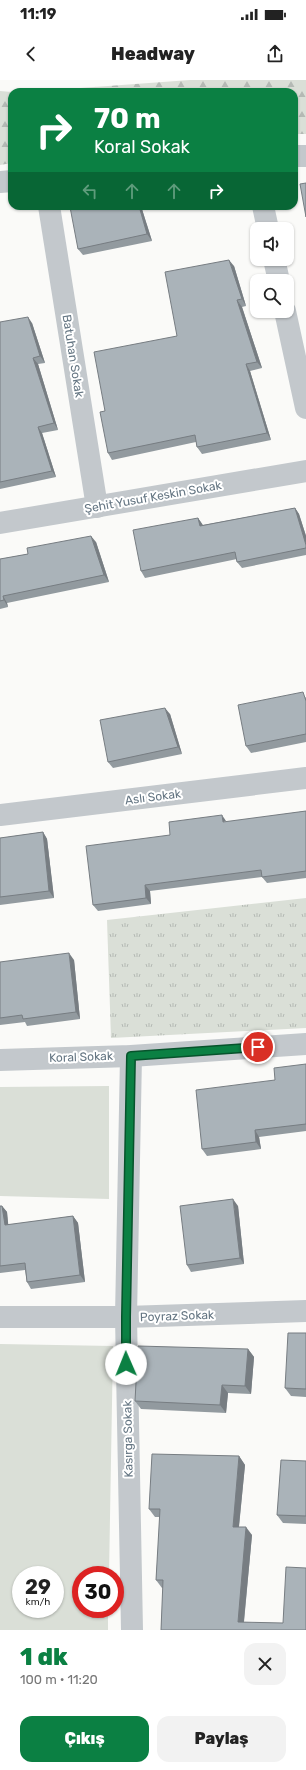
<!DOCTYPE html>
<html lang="tr">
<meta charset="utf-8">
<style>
:root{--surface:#fff;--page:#f2f2f2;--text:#222;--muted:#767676;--accent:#0b8043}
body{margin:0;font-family:Rubik,sans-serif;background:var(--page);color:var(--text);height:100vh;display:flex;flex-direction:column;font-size:15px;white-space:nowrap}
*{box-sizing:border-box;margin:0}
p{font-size:13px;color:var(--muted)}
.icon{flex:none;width:22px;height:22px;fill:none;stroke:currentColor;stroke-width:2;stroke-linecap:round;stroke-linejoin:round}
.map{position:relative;height:1550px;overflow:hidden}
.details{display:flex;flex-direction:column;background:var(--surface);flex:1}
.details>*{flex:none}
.guide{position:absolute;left:8px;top:8px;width:290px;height:122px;border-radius:12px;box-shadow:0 1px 3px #0004;background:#0b8043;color:#fff;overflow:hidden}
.controls{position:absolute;left:250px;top:142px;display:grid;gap:8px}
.controls a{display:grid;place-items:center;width:44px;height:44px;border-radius:8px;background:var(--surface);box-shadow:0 1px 3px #0004;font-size:20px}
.speed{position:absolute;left:12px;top:1486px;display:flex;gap:8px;font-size:20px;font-weight:700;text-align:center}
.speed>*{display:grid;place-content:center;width:52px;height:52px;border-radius:50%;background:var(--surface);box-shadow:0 1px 3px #0004;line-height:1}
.speed small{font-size:10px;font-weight:400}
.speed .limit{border:6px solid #d22;background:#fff;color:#111}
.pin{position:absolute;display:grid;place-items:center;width:34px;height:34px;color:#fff;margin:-17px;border:2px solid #fff;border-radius:50%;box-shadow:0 1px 4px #0007}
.me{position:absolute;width:44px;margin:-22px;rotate:359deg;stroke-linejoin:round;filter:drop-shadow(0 0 3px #0008)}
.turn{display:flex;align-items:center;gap:14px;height:84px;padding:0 20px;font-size:18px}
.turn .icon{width:52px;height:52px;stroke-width:2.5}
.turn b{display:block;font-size:28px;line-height:34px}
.lanes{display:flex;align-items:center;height:38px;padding:0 20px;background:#0003;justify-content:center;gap:20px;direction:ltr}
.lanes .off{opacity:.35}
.round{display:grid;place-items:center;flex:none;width:42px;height:42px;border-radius:12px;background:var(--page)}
.head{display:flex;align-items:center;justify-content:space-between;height:68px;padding:0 20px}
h1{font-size:24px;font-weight:800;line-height:30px;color:var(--accent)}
.primary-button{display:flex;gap:8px;margin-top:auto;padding:8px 20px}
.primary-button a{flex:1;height:46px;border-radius:12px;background:var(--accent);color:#fff;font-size:16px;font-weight:800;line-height:46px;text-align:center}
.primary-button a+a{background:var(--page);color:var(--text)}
.status{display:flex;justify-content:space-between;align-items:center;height:28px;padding:0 20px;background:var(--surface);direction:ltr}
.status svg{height:11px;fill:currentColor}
header{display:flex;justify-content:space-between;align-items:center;height:52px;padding:0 20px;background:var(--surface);font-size:18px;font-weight:800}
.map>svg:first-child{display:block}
.green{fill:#dadfd7;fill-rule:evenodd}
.forest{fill:url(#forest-firs)}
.park{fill:url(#park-tufts)}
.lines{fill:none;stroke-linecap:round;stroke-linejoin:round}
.minor{stroke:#c3c8cc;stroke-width:22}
.wall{fill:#929a9f}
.shaded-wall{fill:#777d82}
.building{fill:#aab3b9;stroke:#777d82}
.route-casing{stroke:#07532c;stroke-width:10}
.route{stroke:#0b8043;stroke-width:7}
.labels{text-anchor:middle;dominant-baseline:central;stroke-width:4;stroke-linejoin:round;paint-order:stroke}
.street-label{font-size:12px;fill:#657683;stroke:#fff}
</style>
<div class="status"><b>11:19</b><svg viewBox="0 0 49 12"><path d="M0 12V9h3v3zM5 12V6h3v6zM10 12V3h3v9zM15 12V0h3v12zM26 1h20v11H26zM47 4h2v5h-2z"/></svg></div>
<header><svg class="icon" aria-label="back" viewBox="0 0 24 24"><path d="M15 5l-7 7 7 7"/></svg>Headway<svg class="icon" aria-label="share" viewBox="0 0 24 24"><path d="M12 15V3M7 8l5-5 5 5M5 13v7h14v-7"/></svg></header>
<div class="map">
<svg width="306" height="1550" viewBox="0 0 306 1550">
<defs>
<pattern id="forest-firs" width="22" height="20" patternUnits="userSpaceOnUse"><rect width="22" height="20" fill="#dadfd7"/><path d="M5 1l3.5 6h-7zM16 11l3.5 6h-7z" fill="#b4b9b4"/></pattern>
<pattern id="park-tufts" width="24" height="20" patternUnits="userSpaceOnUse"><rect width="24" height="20" fill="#dadfd7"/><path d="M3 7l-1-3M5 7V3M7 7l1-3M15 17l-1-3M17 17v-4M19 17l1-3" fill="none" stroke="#b4b9b4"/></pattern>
</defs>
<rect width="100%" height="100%" fill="#fafaf8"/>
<g class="green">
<polygon points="109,1006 109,1119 0,1116 0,1007"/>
<path d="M0,1264L113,1266L109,1495H81V1529H108V1550H0ZM21,1495H55V1529H21Z"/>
</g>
<g class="forest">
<polygon points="190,0 306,0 306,54 294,54 294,12 26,12"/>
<polygon points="0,11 12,12 12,83 0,85"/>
</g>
<polygon class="park" points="306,818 306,948 111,958 107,840"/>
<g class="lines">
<g class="minor">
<polyline points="294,76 306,76"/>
<polyline points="0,102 12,101"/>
<polyline points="49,126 97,427"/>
<polyline points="263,126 268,149"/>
<polyline points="274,179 279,201"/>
<polyline points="285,231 306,328"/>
<polyline points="0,443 306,391"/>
<polyline points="0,735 306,698"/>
<polyline points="131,976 126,1237 132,1550"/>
<polyline points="0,980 131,976 306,964"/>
<polyline points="0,1237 126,1237 306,1231"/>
</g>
</g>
<g class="wall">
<polygon points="76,126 141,126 152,161 83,175 78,169"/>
<polygon points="234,186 246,226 242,227 262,288 250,291 271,360 202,374 197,367 196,362 112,380 108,373 105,331 177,256"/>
<polygon points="0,242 32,243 45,283 38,284 58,350 42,353 56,397 0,409"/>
<polygon points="295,428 299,434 306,456 306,475 242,488 237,482 237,479 145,498 141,491 198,438 203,445"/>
<polygon points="96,462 109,502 7,523 8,527 0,529 0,479"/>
<polygon points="306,617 306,662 251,673 246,666"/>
<polygon points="170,634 182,674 113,688 108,682"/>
<polygon points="306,731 306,798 267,803 262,797 150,811 151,824 98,831 93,825 170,755 226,742"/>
<polygon points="43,752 47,759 54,818 0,825 0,758"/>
<polygon points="74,880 80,939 27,946 25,942 0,945 0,882"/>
<polygon points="306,984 306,1051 259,1057 261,1069 207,1076 202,1069 275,1000"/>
<polygon points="0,1126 2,1126 7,1132 8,1145 73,1136 78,1143 85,1202 31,1209 27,1202 25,1190 0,1193"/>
<polygon points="238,1126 244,1184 191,1192 187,1185"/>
<polygon points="306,1253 306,1317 291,1316 285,1308"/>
<polygon points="248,1269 254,1277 251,1314 228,1313 226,1333 141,1329 135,1321"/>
<polygon points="239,1376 245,1385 239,1447 252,1455 244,1542 306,1550 161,1550 163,1508 162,1508 156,1500 160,1437 155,1437 149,1429"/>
<polygon points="306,1381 306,1444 283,1443 277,1435"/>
</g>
<g class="shaded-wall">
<polygon points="139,126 141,126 152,161 147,154"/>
<polygon points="229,180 234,186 246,226 242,219"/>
<polygon points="237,220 242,227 262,288 257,282"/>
<polygon points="28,237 32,243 45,283 40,276"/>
<polygon points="33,278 38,284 58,350 54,343"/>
<polygon points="246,284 250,291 271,360 267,353"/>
<polygon points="38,347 42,353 56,397 52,391"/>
<polygon points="295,428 299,434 306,456 306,465"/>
<polygon points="198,438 202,444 205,452 200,446"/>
<polygon points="91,456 96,462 109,502 104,495"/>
<polygon points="3,516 7,523 8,527 4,520"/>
<polygon points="165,628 170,634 182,674 178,667"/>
<polygon points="222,735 226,741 223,742"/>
<polygon points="43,752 47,759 54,818 49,811"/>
<polygon points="145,805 150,811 151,824 146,818"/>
<polygon points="69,873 74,880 80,939 76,932"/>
<polygon points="255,1050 259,1057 261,1069 256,1062"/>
<polygon points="233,1119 238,1126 244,1184 240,1178"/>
<polygon points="2,1126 7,1132 9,1152 5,1145"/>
<polygon points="73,1136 78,1143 85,1202 80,1195"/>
<polygon points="248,1269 254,1277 251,1314 245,1306"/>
<polygon points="222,1305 228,1313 226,1333 220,1325"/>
<polygon points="239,1376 245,1385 238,1455 233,1447"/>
<polygon points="246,1447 252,1455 243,1550 238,1542"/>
</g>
<g class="building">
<polygon points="306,103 306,137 300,104"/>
<polygon points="76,126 139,126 147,154 78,169 70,127"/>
<polygon points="229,180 242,219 237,220 257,282 246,284 267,353 197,367 195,355 108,373 100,332 105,331 94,272 177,256 165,192"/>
<polygon points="28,237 40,276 33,278 54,343 38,347 52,391 0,402 0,242"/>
<polygon points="295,428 306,465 306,468 237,482 235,472 141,491 133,450 198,438 200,446"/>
<polygon points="91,456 104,495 3,516 4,520 0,521 0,479 28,474 27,468"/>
<polygon points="303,612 306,621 306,654 246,666 238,625"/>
<polygon points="165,628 178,667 108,682 100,640"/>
<polygon points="306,731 306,791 262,797 261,790 145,805 146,818 93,825 86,766 170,755 169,742 222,735 223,742"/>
<polygon points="43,752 49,811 0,817 0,758"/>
<polygon points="69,873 76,932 23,939 22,935 0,938 0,882"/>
<polygon points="306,984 306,1044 255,1050 256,1062 202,1069 196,1010 275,1000 274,988"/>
<polygon points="233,1119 240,1178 187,1185 180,1126"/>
<polygon points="0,1126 2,1126 5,1145 73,1136 80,1195 27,1202 25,1183 0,1186"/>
<polygon points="288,1253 306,1253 306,1309 285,1308"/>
<polygon points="138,1266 248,1269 245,1306 222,1305 220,1325 135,1321"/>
<polygon points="152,1374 239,1376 233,1447 246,1447 238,1542 283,1543 286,1487 306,1488 306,1550 161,1550 163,1500 156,1500 160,1429 149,1429"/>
<polygon points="281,1380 306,1381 306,1436 277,1435"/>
</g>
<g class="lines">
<defs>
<polyline id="route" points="126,1284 126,1237 131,976 258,967"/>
</defs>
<use href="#route" class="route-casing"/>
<use href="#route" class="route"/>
</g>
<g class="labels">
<g class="street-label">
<text transform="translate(73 276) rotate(81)">Batuhan Sokak</text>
<text transform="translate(153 417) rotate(-10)">Şehit Yusuf Keskin Sokak</text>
<text transform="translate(153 717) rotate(-7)">Aslı Sokak</text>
<text transform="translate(81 977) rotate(-2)">Koral Sokak</text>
<text transform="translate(177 1236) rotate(-2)">Poyraz Sokak</text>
<text transform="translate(128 1359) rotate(-91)">Kasırga Sokak</text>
</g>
</g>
</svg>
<div class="controls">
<a><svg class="icon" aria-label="sound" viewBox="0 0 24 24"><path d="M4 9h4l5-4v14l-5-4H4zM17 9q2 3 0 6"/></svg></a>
<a><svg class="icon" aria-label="search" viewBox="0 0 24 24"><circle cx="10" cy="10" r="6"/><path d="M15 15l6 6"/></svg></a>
</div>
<div class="speed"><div>29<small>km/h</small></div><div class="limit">30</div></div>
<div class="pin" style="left:258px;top:967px;background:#d93025"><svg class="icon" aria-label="arrive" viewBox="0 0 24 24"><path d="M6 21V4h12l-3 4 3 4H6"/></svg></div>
<svg class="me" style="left:126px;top:1284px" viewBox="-20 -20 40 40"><circle r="19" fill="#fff"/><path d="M0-13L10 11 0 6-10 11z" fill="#0b8043"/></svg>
<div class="guide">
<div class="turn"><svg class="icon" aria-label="right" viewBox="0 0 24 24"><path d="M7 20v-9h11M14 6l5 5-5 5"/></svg><div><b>70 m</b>Koral Sokak</div></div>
<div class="lanes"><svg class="icon off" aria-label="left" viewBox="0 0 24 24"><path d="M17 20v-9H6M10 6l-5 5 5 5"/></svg><svg class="icon off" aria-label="ahead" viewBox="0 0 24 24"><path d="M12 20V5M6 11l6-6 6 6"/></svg><svg class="icon off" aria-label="ahead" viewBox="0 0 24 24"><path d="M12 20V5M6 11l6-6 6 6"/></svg><svg class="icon" aria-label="right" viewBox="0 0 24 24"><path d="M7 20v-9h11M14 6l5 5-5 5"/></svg></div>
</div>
</div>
<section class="details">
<div class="head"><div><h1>1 dk</h1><p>100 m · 11:20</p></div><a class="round"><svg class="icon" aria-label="close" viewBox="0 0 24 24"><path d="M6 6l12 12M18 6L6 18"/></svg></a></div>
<div class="primary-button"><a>Çıkış</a><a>Paylaş</a></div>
</section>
